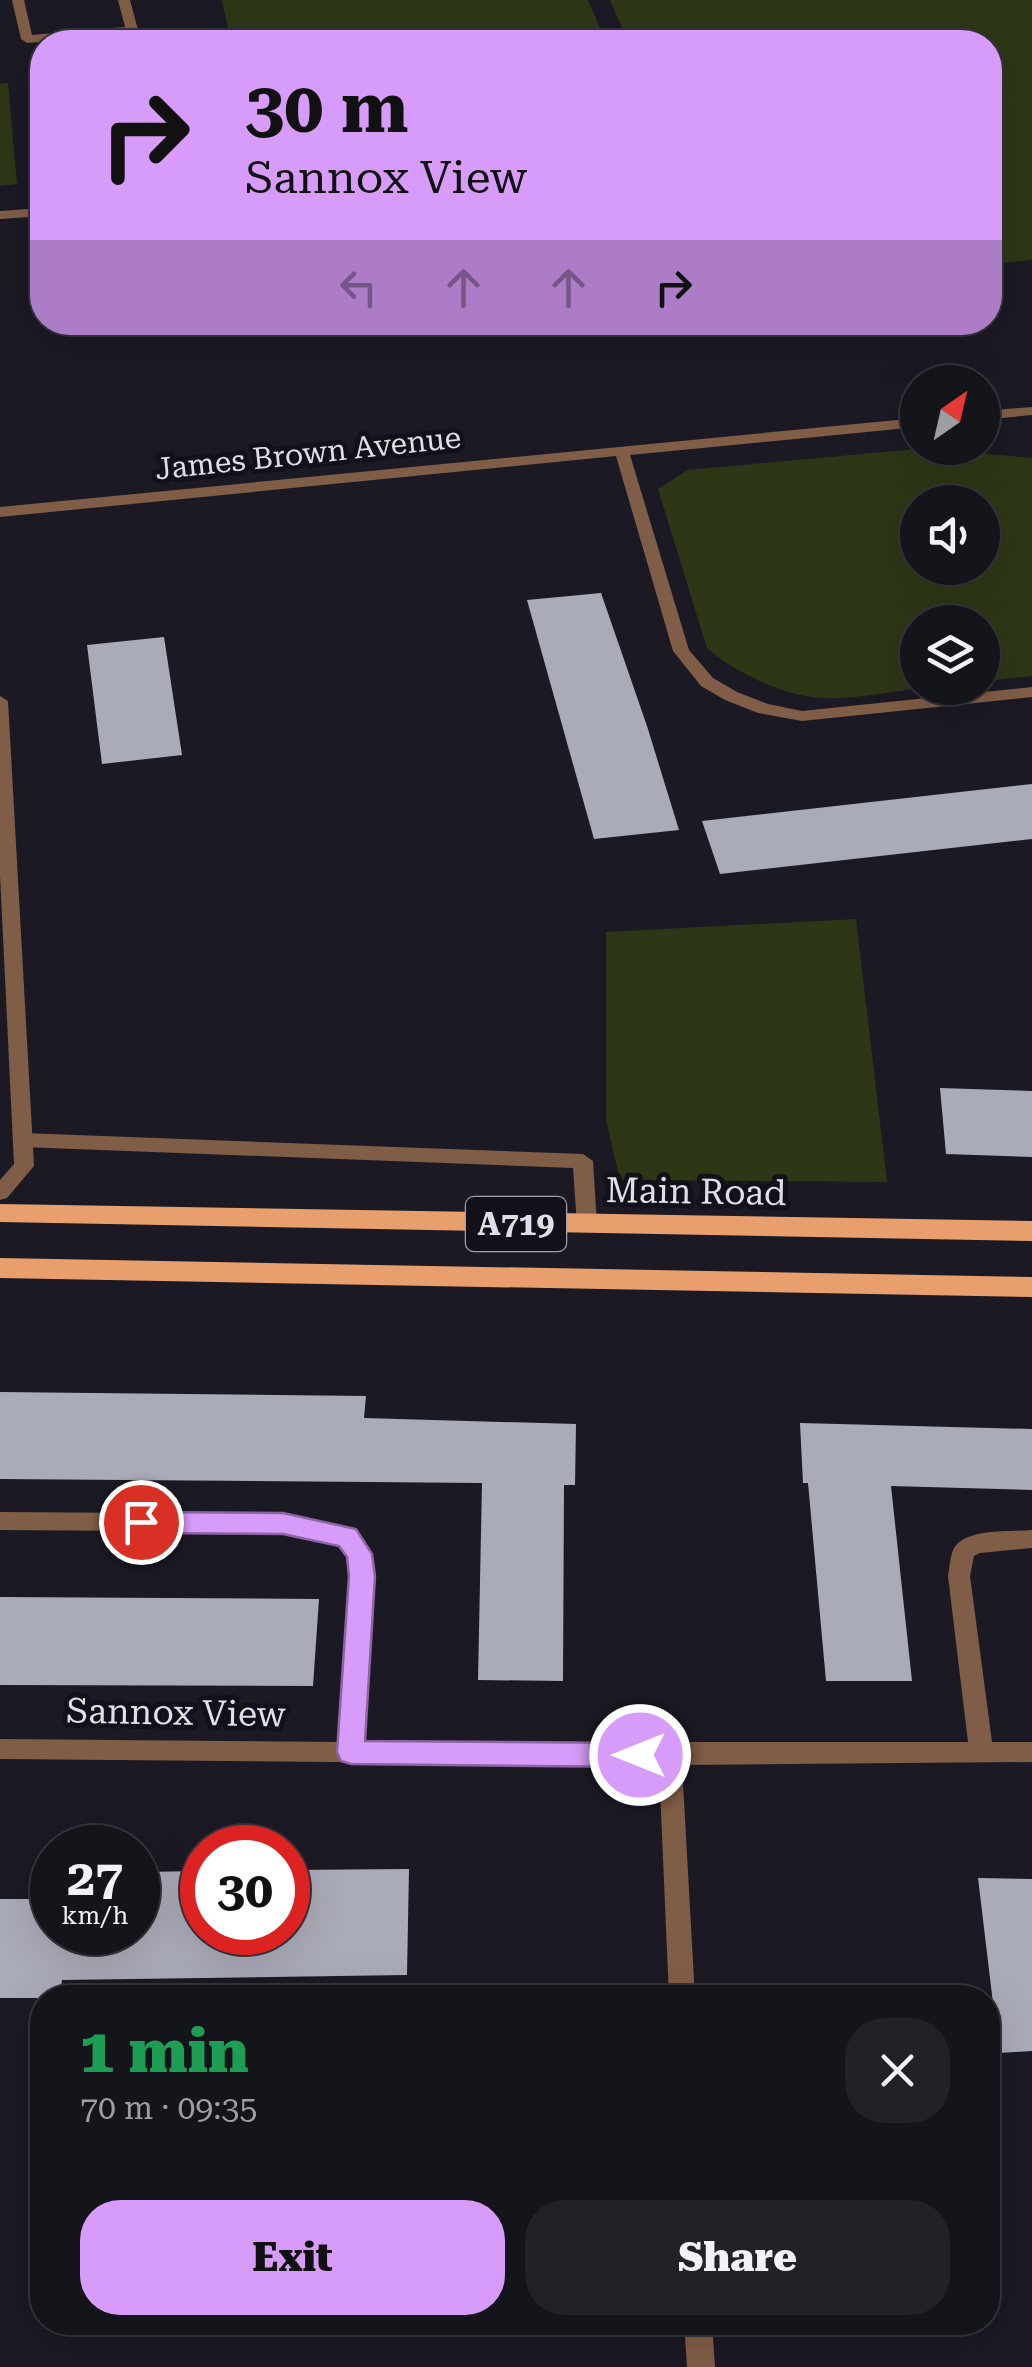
<!DOCTYPE html>
<meta charset="utf-8">
<style>
:root{--surface:#14141b;--page:#212128;--text:#f1f3f6;--muted:#9d9ea3;--line:#33333a;--accent:#d79bf9}
body{margin:0;font-family:"Roboto Serif",serif;background:var(--page);color:var(--text);height:100vh;display:flex;flex-direction:column;font-size:38px;white-space:nowrap}
*{box-sizing:border-box;margin:0}
p{font-size:32px;color:var(--muted)}
.icon{flex:none;width:55px;height:55px;fill:none;stroke:currentColor;stroke-width:2;stroke-linecap:round;stroke-linejoin:round}
.map{position:relative;flex:1;overflow:hidden}
.side{position:absolute;left:30px;top:1985px;width:970px;height:350px;display:flex;flex-direction:column;background:var(--surface);border-radius:40px;box-shadow:0 10px 40px #0002,0 0 0 2px var(--line)}
.side>*{flex:none}
.top-card{position:absolute;left:30px;top:30px;width:972px;height:305px;border-radius:40px;box-shadow:0 10px 40px #0002,0 0 0 2px var(--line);background:#d79bf9;color:#111;overflow:hidden}
.needle{width:65px;rotate:34deg}
.controls{position:absolute;left:900px;top:365px;display:grid;gap:20px}
.controls a{display:grid;place-items:center;width:100px;height:100px;border-radius:50%;background:var(--surface);box-shadow:0 10px 40px #0002,0 0 0 2px var(--line);font-size:50px}
.speed{position:absolute;left:30px;top:1825px;display:flex;gap:20px;font-size:50px;font-weight:700;text-align:center}
.speed>*{display:grid;place-content:center;width:130px;height:130px;border-radius:50%;background:var(--surface);box-shadow:0 10px 40px #0002,0 0 0 2px var(--line);line-height:1}
.speed small{font-size:25px;font-weight:400}
.speed .limit{border:15px solid #d22;background:#fff;color:#111}
.pin{position:absolute;display:grid;place-items:center;width:85px;height:85px;color:#fff;margin:-42px;border:5px solid #fff;border-radius:50%;box-shadow:0 2px 10px #0007}
.me{position:absolute;width:110px;margin:-55px;rotate:270deg;stroke-linejoin:round;filter:drop-shadow(0 0 8px #0008)}
.turn{display:flex;align-items:center;gap:35px;height:210px;padding:0 50px;font-size:45px}
.turn .icon{width:130px;height:130px;stroke-width:2.5}
.turn b{display:block;font-size:70px;line-height:85px}
.lanes{display:flex;align-items:center;height:95px;padding:0 50px;background:#0003;justify-content:center;gap:50px;direction:ltr}
.lanes .off{opacity:.35}
.round{display:grid;place-items:center;flex:none;width:105px;height:105px;border-radius:40px;background:var(--page)}
.overview{display:flex;align-items:center;justify-content:space-between;height:170px;padding:0 50px}
h1{font-size:60px;font-weight:800;line-height:75px;color:#1e9e55}
.cta{display:flex;gap:20px;margin-top:auto;padding:20px 50px}
.cta a{flex:1;height:115px;border-radius:40px;background:var(--accent);color:#111;font-size:40px;font-weight:800;line-height:115px;text-align:center}
.cta a+a{background:var(--page);color:var(--text)}
.map>svg:first-child{display:block}
.green{fill:#2d3716;fill-rule:evenodd}
.building{fill:#aaabb8}
.lines{fill:none;stroke-linecap:round;stroke-linejoin:round}
.service{fill:#805d46;fill-rule:evenodd}
.minor{fill:#805d46;fill-rule:evenodd}
.primary{fill:#e89f6d;fill-rule:evenodd}
.route{fill:#d79bf9;stroke:#8c65a2;stroke-width:2.5}
.labels{text-anchor:middle;dominant-baseline:central;stroke-width:10;stroke-linejoin:round;paint-order:stroke}
.far-street-label{font-size:30px;fill:#dfdfe6;stroke:#12111a}
.shield{fill:#12111a;stroke:#a2a1a9;stroke-width:2.5}
.shield-label{font-size:32px;font-weight:bold;fill:#dfdfe6}
.street-label{font-size:35px;fill:#dfdfe6;stroke:#12111a}
</style>
<div class="map">
<svg width="1032" height="2367" viewBox="0 0 1032 2367">
<rect width="100%" height="100%" fill="#1b1a24"/>
<g class="green">
<polygon points="222,0 588,0 606,42 231,42"/>
<polygon points="610,0 1032,0 1032,260 990,264 990,42 628,42"/>
<polygon points="8,83 17,184 0,186 0,84"/>
<path d="M927,448H973L987,454L1032,458V676L983,681L982,622H918V688H924C891,691 854,700 821,698C784,696 734,672 707,648L658,489L688,470ZM918,502H982V568H918Z"/>
<polygon points="856,919 887,1182 620,1180 606,1120 606,932"/>
</g>
<g class="building">
<polygon points="601,593 647,726 679,830 594,839 527,600"/>
<polygon points="164,637 182,755 102,764 87,645"/>
<polygon points="1032,784 1032,839 720,874 702,821"/>
<polygon points="940,1088 1032,1091 1032,1157 946,1154"/>
<polygon points="0,1392 366,1396 364,1418 576,1424 575,1485 564,1485 563,1681 478,1680 482,1483 0,1479"/>
<polygon points="800,1423 1032,1429 1032,1490 891,1486 912,1681 826,1681 808,1483 803,1483"/>
<polygon points="0,1597 319,1599 313,1686 0,1685"/>
<polygon points="409,1869 407,1975 62,1980 60,1998 0,1998 0,1899 52,1899 52,1932 138,1932 138,1872 202,1871 202,1932 288,1932 288,1870"/>
<polygon points="978,1878 1032,1879 1032,2051 999,2053"/>
</g>
<g class="lines">
<g class="service">
<polygon points="12,0 24,0 32,35 125,27 118,0 130,0 138,30 132,34 27,43 21,39"/>
<polygon points="42,208 42,307 35,303 29,217 0,219 0,211"/>
<polygon points="23,1133 583,1154 593,1161 597,1225 594,1230 580,1230 577,1225 573,1168 23,1147 13,1140"/>
</g>
<g class="minor">
<polygon points="1032,407 1032,415 982,420 982,411"/>
<polygon points="918,418 918,427 630,455 689,650 713,678 737,692 768,704 802,711 1032,687 1032,697 802,721 758,713 725,700 701,686 673,651 616,456 0,517 0,507"/>
<polygon points="0,696 8,701 34,1166 7,1198 0,1200 0,1180 14,1164 0,875"/>
<path d="M0,1512L283,1514L355,1530L371,1555L373,1576L363,1742H968L948,1576C950,1566 950,1551 957,1544C974,1528 1011,1532 1032,1530V1548L980,1553L974,1556L970,1576L992,1742H1032V1762L682,1765L695,1998H669L659,1765L0,1759V1739L340,1742L351,1576L349,1557L340,1545L283,1532L0,1530Z"/>
<polygon points="684,2322 712,2322 715,2367 687,2367"/>
</g>
<g class="primary">
<polygon points="0,1204 1032,1221 1032,1241 0,1222"/>
<polygon points="0,1258 1032,1277 1032,1297 0,1278"/>
</g>
</g>
<polygon class="route" points="141,1512 283,1513 356,1529 372,1554 375,1576 365,1741 640,1743 650,1746 654,1755 650,1763 640,1767 351,1764 341,1761 337,1752 349,1576 347,1557 339,1546 283,1534 141,1533 132,1530 129,1522 132,1515"/>
<g class="labels">
<g class="far-street-label">
<text transform="translate(308 453) rotate(-6)">James Brown Avenue</text>
</g>
<rect class="shield" x="466" y="1197" width="100" height="54" rx="8"/>
<g class="shield-label">
<text x="516" y="1224">A719</text>
</g>
<g class="street-label">
<text transform="translate(696 1192) rotate(1)">Main Road</text>
<text transform="translate(176 1713) rotate(1)">Sannox View</text>
</g>
</g>
</svg>
<div class="controls">
<a><svg class="needle" viewBox="-14 -14 28 28"><path d="M0-13l5 13h-10z" fill="#e53935"/><path d="M0 13l5-13h-10z" fill="#9d9ea3"/></svg></a>
<a><svg class="icon" aria-label="sound" viewBox="0 0 24 24"><path d="M4 9h4l5-4v14l-5-4H4zM17 9q2 3 0 6"/></svg></a>
<a><svg class="icon" aria-label="layers" viewBox="0 0 24 24"><path d="M12 4l9 5-9 5-9-5zM3 14l9 5 9-5"/></svg></a>
</div>
<div class="speed"><div>27<small>km/h</small></div><div class="limit">30</div></div>
<div class="pin" style="left:141px;top:1522px;background:#d93025"><svg class="icon" aria-label="arrive" viewBox="0 0 24 24"><path d="M6 21V4h12l-3 4 3 4H6"/></svg></div>
<svg class="me" style="left:640px;top:1755px" viewBox="-20 -20 40 40"><circle r="17" fill="#d79bf9" stroke="#fff" stroke-width="3"/><path d="M0-11L8 9 0 5-8 9z" fill="#fff"/></svg>
<div class="top-card">
<div class="turn"><svg class="icon" aria-label="right" viewBox="0 0 24 24"><path d="M7 20v-9h11M14 6l5 5-5 5"/></svg><div><b>30 m</b>Sannox View</div></div>
<div class="lanes"><svg class="icon off" aria-label="left" viewBox="0 0 24 24"><path d="M17 20v-9H6M10 6l-5 5 5 5"/></svg><svg class="icon off" aria-label="ahead" viewBox="0 0 24 24"><path d="M12 20V5M6 11l6-6 6 6"/></svg><svg class="icon off" aria-label="ahead" viewBox="0 0 24 24"><path d="M12 20V5M6 11l6-6 6 6"/></svg><svg class="icon" aria-label="right" viewBox="0 0 24 24"><path d="M7 20v-9h11M14 6l5 5-5 5"/></svg></div>
</div>
<section class="side">
<div class="overview"><div><h1>1 min</h1><p>70 m · 09:35</p></div><a class="round"><svg class="icon" aria-label="close" viewBox="0 0 24 24"><path d="M6 6l12 12M18 6L6 18"/></svg></a></div>
<div class="cta"><a>Exit</a><a>Share</a></div>
</section>
</div>
